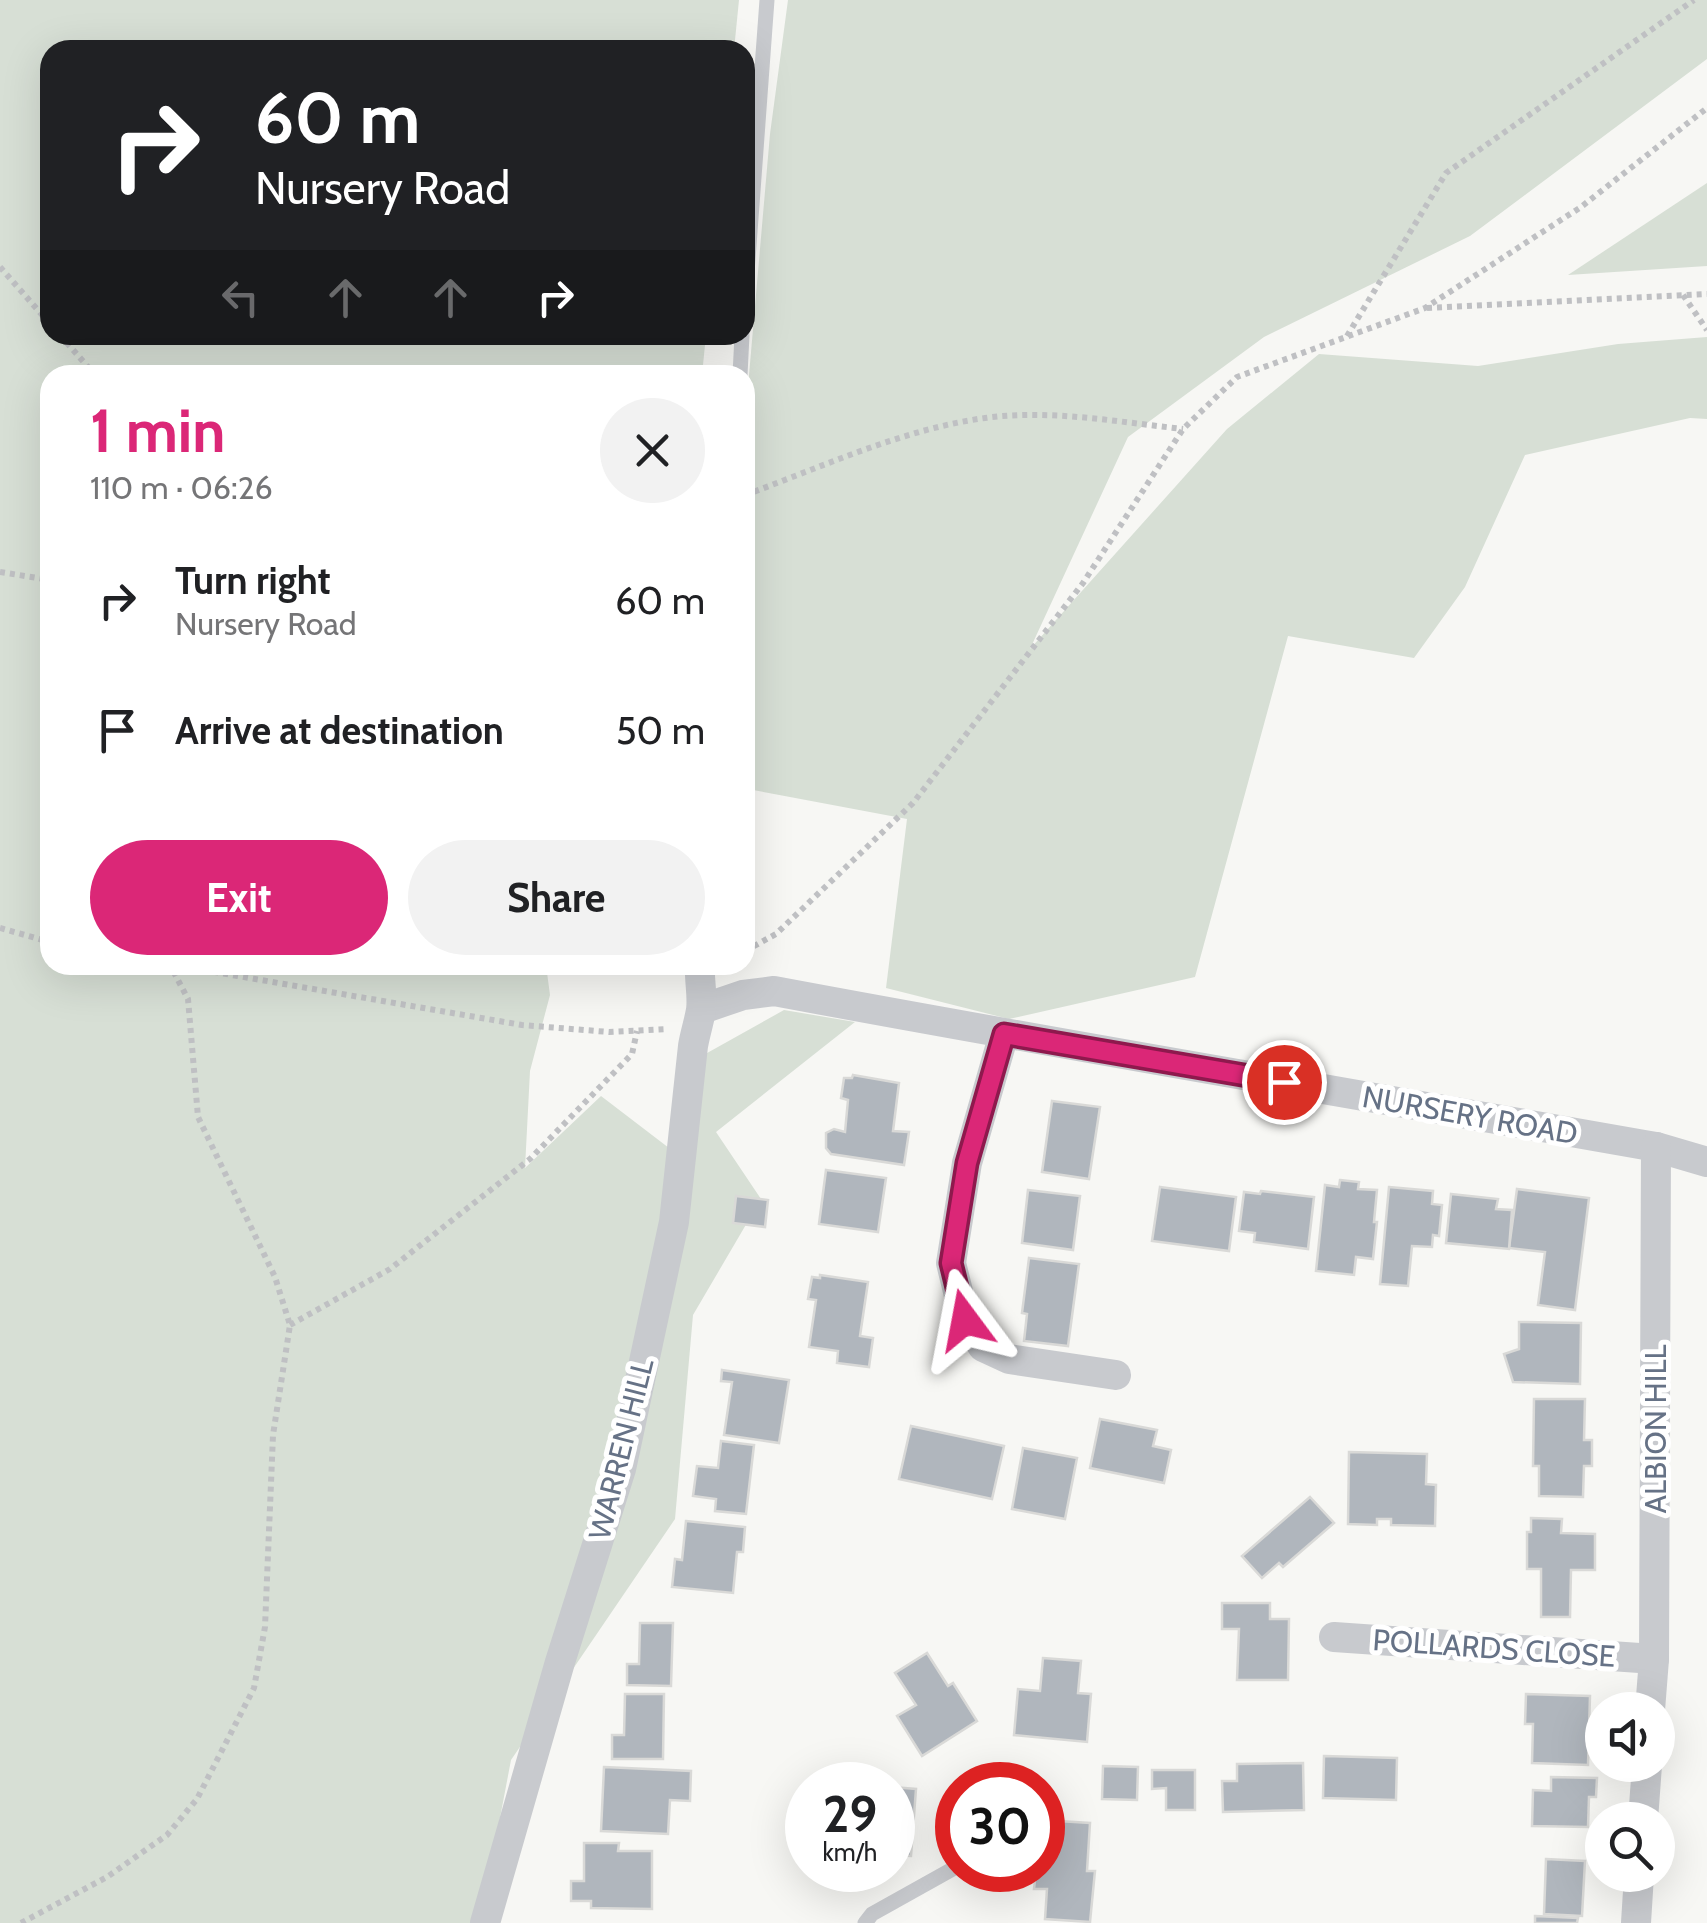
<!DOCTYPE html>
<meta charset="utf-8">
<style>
:root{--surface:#fff;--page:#f2f2f2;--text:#202124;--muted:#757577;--accent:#db2777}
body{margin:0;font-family:Cabin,sans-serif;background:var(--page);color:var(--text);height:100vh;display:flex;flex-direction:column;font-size:38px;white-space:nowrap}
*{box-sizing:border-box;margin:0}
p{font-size:32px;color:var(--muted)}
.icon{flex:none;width:55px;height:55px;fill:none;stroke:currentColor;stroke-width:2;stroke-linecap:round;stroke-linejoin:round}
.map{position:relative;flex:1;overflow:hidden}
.sheet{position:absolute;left:40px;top:365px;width:715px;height:610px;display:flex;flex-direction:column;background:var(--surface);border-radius:30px;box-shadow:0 10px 40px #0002}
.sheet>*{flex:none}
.top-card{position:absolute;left:40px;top:40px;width:715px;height:305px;border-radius:30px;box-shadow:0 10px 40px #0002;background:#202124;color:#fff;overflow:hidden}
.buttons{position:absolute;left:1585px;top:1692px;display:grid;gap:20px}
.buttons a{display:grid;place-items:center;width:90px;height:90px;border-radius:50%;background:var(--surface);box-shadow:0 10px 40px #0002;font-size:50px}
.speed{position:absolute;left:785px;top:1762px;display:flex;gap:20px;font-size:50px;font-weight:700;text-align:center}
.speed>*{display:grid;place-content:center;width:130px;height:130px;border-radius:50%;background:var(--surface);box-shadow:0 10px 40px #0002;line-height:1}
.speed small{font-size:25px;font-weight:400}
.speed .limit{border:15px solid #d22;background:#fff;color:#111}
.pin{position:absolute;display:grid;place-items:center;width:85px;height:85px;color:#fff;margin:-42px;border:5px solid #fff;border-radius:50%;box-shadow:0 2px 10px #0007}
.me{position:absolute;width:110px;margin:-55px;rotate:347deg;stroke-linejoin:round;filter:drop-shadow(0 0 8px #0008)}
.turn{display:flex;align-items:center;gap:35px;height:210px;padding:0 50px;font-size:45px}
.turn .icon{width:130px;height:130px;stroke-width:2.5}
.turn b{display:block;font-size:70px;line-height:85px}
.lanes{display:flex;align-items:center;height:95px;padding:0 50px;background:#0003;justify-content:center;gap:50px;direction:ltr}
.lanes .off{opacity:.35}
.round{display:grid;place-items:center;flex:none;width:105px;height:105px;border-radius:52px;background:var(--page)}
.head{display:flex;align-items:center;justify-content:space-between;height:170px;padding:0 50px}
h1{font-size:60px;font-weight:700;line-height:75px;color:var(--accent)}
.button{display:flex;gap:20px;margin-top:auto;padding:20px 50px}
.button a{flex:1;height:115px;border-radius:60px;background:var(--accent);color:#fff;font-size:40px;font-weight:700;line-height:115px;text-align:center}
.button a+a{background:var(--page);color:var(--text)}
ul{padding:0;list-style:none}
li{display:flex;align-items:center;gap:30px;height:130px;padding:0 50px}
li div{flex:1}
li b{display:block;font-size:38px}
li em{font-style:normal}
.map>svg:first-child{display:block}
.green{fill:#d7dfd5}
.building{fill:#b0b6bd;stroke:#d9d9d7;stroke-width:2.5}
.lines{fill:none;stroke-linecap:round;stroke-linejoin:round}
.path{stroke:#bfc0c3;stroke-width:6;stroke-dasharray:5 5;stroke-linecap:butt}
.lane{stroke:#c8cace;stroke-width:15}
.street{stroke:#c8cace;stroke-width:30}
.route-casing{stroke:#8e194d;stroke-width:25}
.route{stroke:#db2777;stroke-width:18}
.labels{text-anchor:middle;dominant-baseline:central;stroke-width:10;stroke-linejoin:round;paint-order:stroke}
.street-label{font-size:30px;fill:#667286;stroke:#fff}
</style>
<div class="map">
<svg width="1707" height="1923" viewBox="0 0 1707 1923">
<rect width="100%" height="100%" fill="#f7f7f4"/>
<g class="green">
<polygon points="0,0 739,0 734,50 50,50 50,335 706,335 702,375 50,375 50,965 546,965 550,995 530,1071 525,1168 601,1096 669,1148 691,1062 784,1010 855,1022 716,1132 761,1199 693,1315 675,1519 511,1760 480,1923 0,1923"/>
<polygon points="788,0 1707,0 1707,59 1470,236 1264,337 1128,437 1030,649 1227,429 1319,354 1478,366 1618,344 1707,337 1707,419 1690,418 1525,455 1465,587 1414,658 1288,636 1195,977 1009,1019 886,988 907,819 753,790 745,732 745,421 770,134"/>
<polygon points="1707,183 1707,266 1568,275"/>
</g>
<g class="building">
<polygon points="853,1075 899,1083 893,1131 909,1132 904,1165 831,1154 826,1148 826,1133 834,1129 845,1132 848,1100 841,1098 844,1078 852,1078"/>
<polygon points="1052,1101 1100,1107 1089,1179 1042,1172"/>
<polygon points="826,1170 886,1178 878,1232 819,1224"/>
<polygon points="1340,1180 1359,1182 1358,1189 1377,1190 1374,1222 1377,1222 1373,1259 1356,1257 1354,1275 1316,1271 1325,1185 1339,1187"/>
<polygon points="1160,1187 1236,1197 1229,1251 1152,1241"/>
<polygon points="1389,1187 1433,1191 1432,1204 1442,1205 1439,1236 1433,1235 1432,1247 1412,1246 1408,1286 1380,1284"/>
<polygon points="1517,1189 1589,1198 1575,1310 1538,1305 1545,1252 1509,1248"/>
<polygon points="1028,1190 1080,1196 1073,1250 1022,1243"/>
<polygon points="1261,1191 1314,1197 1308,1249 1254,1242 1255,1233 1239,1231 1244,1192 1260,1194"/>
<polygon points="1451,1194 1498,1199 1496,1209 1512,1210 1509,1249 1446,1243"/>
<polygon points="736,1196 768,1200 765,1227 733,1223"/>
<polygon points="1029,1258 1079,1264 1068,1346 1024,1341 1027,1314 1022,1313"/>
<polygon points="820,1275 868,1282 860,1336 873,1338 869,1367 837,1363 838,1351 809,1347 816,1300 808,1299 812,1277 820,1278"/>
<polygon points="1519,1322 1581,1323 1580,1384 1513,1382 1504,1354 1519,1349"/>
<polygon points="722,1370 789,1380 779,1443 724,1435 732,1382 721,1381"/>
<polygon points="1534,1399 1585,1399 1584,1440 1592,1440 1592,1466 1584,1466 1583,1497 1539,1496 1539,1466 1533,1466"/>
<polygon points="1100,1419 1157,1430 1153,1446 1171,1450 1164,1483 1090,1468"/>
<polygon points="911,1426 1004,1446 992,1499 899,1479"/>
<polygon points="721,1441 754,1445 746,1514 715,1511 716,1499 693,1496 697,1466 718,1468"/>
<polygon points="1023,1448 1077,1458 1065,1519 1012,1509"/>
<polygon points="1349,1452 1427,1454 1426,1484 1436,1485 1435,1526 1391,1525 1391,1519 1377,1519 1377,1525 1348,1524"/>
<polygon points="1310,1497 1334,1523 1283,1567 1279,1563 1262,1578 1242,1556"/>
<polygon points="1531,1518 1562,1519 1561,1533 1595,1534 1595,1570 1571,1570 1570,1617 1541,1617 1541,1569 1527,1569 1527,1532 1531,1532"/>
<polygon points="686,1521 745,1527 743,1552 737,1552 733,1593 672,1587 675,1559 682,1560"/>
<polygon points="1222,1603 1270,1603 1270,1619 1289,1619 1288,1680 1237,1680 1239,1629 1222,1629"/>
<polygon points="640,1623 673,1623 671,1686 627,1685 627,1664 639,1664"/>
<polygon points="927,1653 948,1686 953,1683 977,1721 922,1756 897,1716 916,1705 895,1673"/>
<polygon points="1043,1658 1081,1661 1078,1693 1091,1694 1087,1742 1014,1735 1018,1689 1040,1691"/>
<polygon points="625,1694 664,1694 663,1759 612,1759 612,1735 624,1735"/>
<polygon points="1526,1694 1590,1696 1588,1765 1532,1763 1533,1724 1525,1724"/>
<polygon points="1324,1756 1397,1758 1396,1800 1323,1798"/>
<polygon points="1303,1763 1304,1810 1223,1812 1222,1781 1237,1781 1237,1764"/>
<polygon points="1103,1766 1138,1767 1137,1800 1102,1799"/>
<polygon points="604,1767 691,1771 690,1801 670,1800 668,1834 601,1831"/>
<polygon points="1152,1770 1195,1770 1195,1810 1166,1810 1166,1788 1152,1789"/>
<polygon points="1551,1777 1597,1778 1596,1797 1589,1797 1588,1827 1532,1826 1533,1790 1551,1791"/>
<polygon points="892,1787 916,1789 911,1856 892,1855"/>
<polygon points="1042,1820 1090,1823 1087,1871 1095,1871 1090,1922 1045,1919 1047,1889 1034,1889 1036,1870 1042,1870"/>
<polygon points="584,1843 619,1843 618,1851 652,1851 652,1909 591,1908 591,1901 571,1901 571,1881 584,1881"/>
<polygon points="1546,1859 1585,1861 1582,1916 1544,1914"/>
<polygon points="1535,1916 1578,1918 1577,1923 1535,1923"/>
</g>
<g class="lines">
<g class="path">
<polyline points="0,267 50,324"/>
<polyline points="1683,295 1707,330"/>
<polyline points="1427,308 1707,294"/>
<polyline points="60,335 95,375"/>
<polyline points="1347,336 1446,173 1694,0"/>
<path d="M745,495C822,467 903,429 985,418C1050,409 1118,422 1183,429"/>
<polyline points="0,572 50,580"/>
<polyline points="0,928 50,942"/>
<polyline points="745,951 776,934 913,803 1083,583 1183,429 1237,377 1425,308 1581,207 1707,108"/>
<polyline points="174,965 522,1025 609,1032 667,1029"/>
<polyline points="290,1325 390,1269 530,1159 632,1054 637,1031"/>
<polyline points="21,1923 107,1877 167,1835 197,1799 254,1688 265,1627 273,1435 290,1325 275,1277 198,1117 188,999 170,965"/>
</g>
<g class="lane">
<polyline points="745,300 767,0"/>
<polyline points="740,375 742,335"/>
<polyline points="865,1923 872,1914 958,1866"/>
</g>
<g class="street">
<path d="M702,1009L743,995L774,991C1067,1046 1362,1095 1656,1147L1707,1162"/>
<polyline points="1004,1034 967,1163 951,1263 965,1320 983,1347 1009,1359 1116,1375"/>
<polyline points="1334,1637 1654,1659"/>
<polyline points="1650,1710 1654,1659 1656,1147"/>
<polyline points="1643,1820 1647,1765"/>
<path d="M485,1923L560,1662L621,1469L674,1222L693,1046C695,1034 699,1022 701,1010C703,996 699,980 700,965"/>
<polyline points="1636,1923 1639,1875"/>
</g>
</g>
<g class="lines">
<defs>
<polyline id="route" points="965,1320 951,1263 967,1163 1004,1034 1284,1082"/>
</defs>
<use href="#route" class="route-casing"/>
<use href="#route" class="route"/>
</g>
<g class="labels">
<g class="street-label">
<text transform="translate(1470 1115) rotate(10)">NURSERY ROAD</text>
<text transform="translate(1655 1429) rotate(-90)">ALBION HILL</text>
<text transform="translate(621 1449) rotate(-76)">WARREN HILL</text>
<text transform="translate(1494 1648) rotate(4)">POLLARDS CLOSE</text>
</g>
</g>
</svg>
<div class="buttons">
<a><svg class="icon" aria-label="sound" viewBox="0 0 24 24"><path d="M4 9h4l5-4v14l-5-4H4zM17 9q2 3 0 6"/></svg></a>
<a><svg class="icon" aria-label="search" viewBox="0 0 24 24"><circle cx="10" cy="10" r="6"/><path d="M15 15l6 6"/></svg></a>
</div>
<div class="speed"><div>29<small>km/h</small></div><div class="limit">30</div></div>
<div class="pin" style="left:1284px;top:1082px;background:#d93025"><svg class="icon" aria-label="arrive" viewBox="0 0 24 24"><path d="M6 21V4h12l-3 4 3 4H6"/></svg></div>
<svg class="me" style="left:965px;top:1320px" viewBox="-20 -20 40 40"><path d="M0-17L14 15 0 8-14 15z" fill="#db2777" stroke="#fff" stroke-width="4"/></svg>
<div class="top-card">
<div class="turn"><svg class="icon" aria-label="right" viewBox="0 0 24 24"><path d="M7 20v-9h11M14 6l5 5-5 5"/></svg><div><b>60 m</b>Nursery Road</div></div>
<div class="lanes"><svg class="icon off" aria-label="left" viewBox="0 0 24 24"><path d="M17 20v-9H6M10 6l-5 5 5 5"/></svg><svg class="icon off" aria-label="ahead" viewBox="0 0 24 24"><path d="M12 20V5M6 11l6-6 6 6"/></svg><svg class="icon off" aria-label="ahead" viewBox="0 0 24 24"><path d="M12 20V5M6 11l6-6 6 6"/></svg><svg class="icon" aria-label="right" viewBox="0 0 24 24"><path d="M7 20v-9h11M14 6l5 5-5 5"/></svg></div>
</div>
<section class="sheet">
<div class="head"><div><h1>1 min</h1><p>110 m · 06:26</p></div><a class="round"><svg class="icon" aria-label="close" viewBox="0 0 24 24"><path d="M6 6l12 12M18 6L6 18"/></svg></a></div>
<ul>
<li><svg class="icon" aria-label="right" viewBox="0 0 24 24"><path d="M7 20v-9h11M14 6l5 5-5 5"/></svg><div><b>Turn right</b><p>Nursery Road</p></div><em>60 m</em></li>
<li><svg class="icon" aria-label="arrive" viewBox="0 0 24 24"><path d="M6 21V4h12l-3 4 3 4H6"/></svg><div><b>Arrive at destination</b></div><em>50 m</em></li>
</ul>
<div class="button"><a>Exit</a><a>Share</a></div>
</section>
</div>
